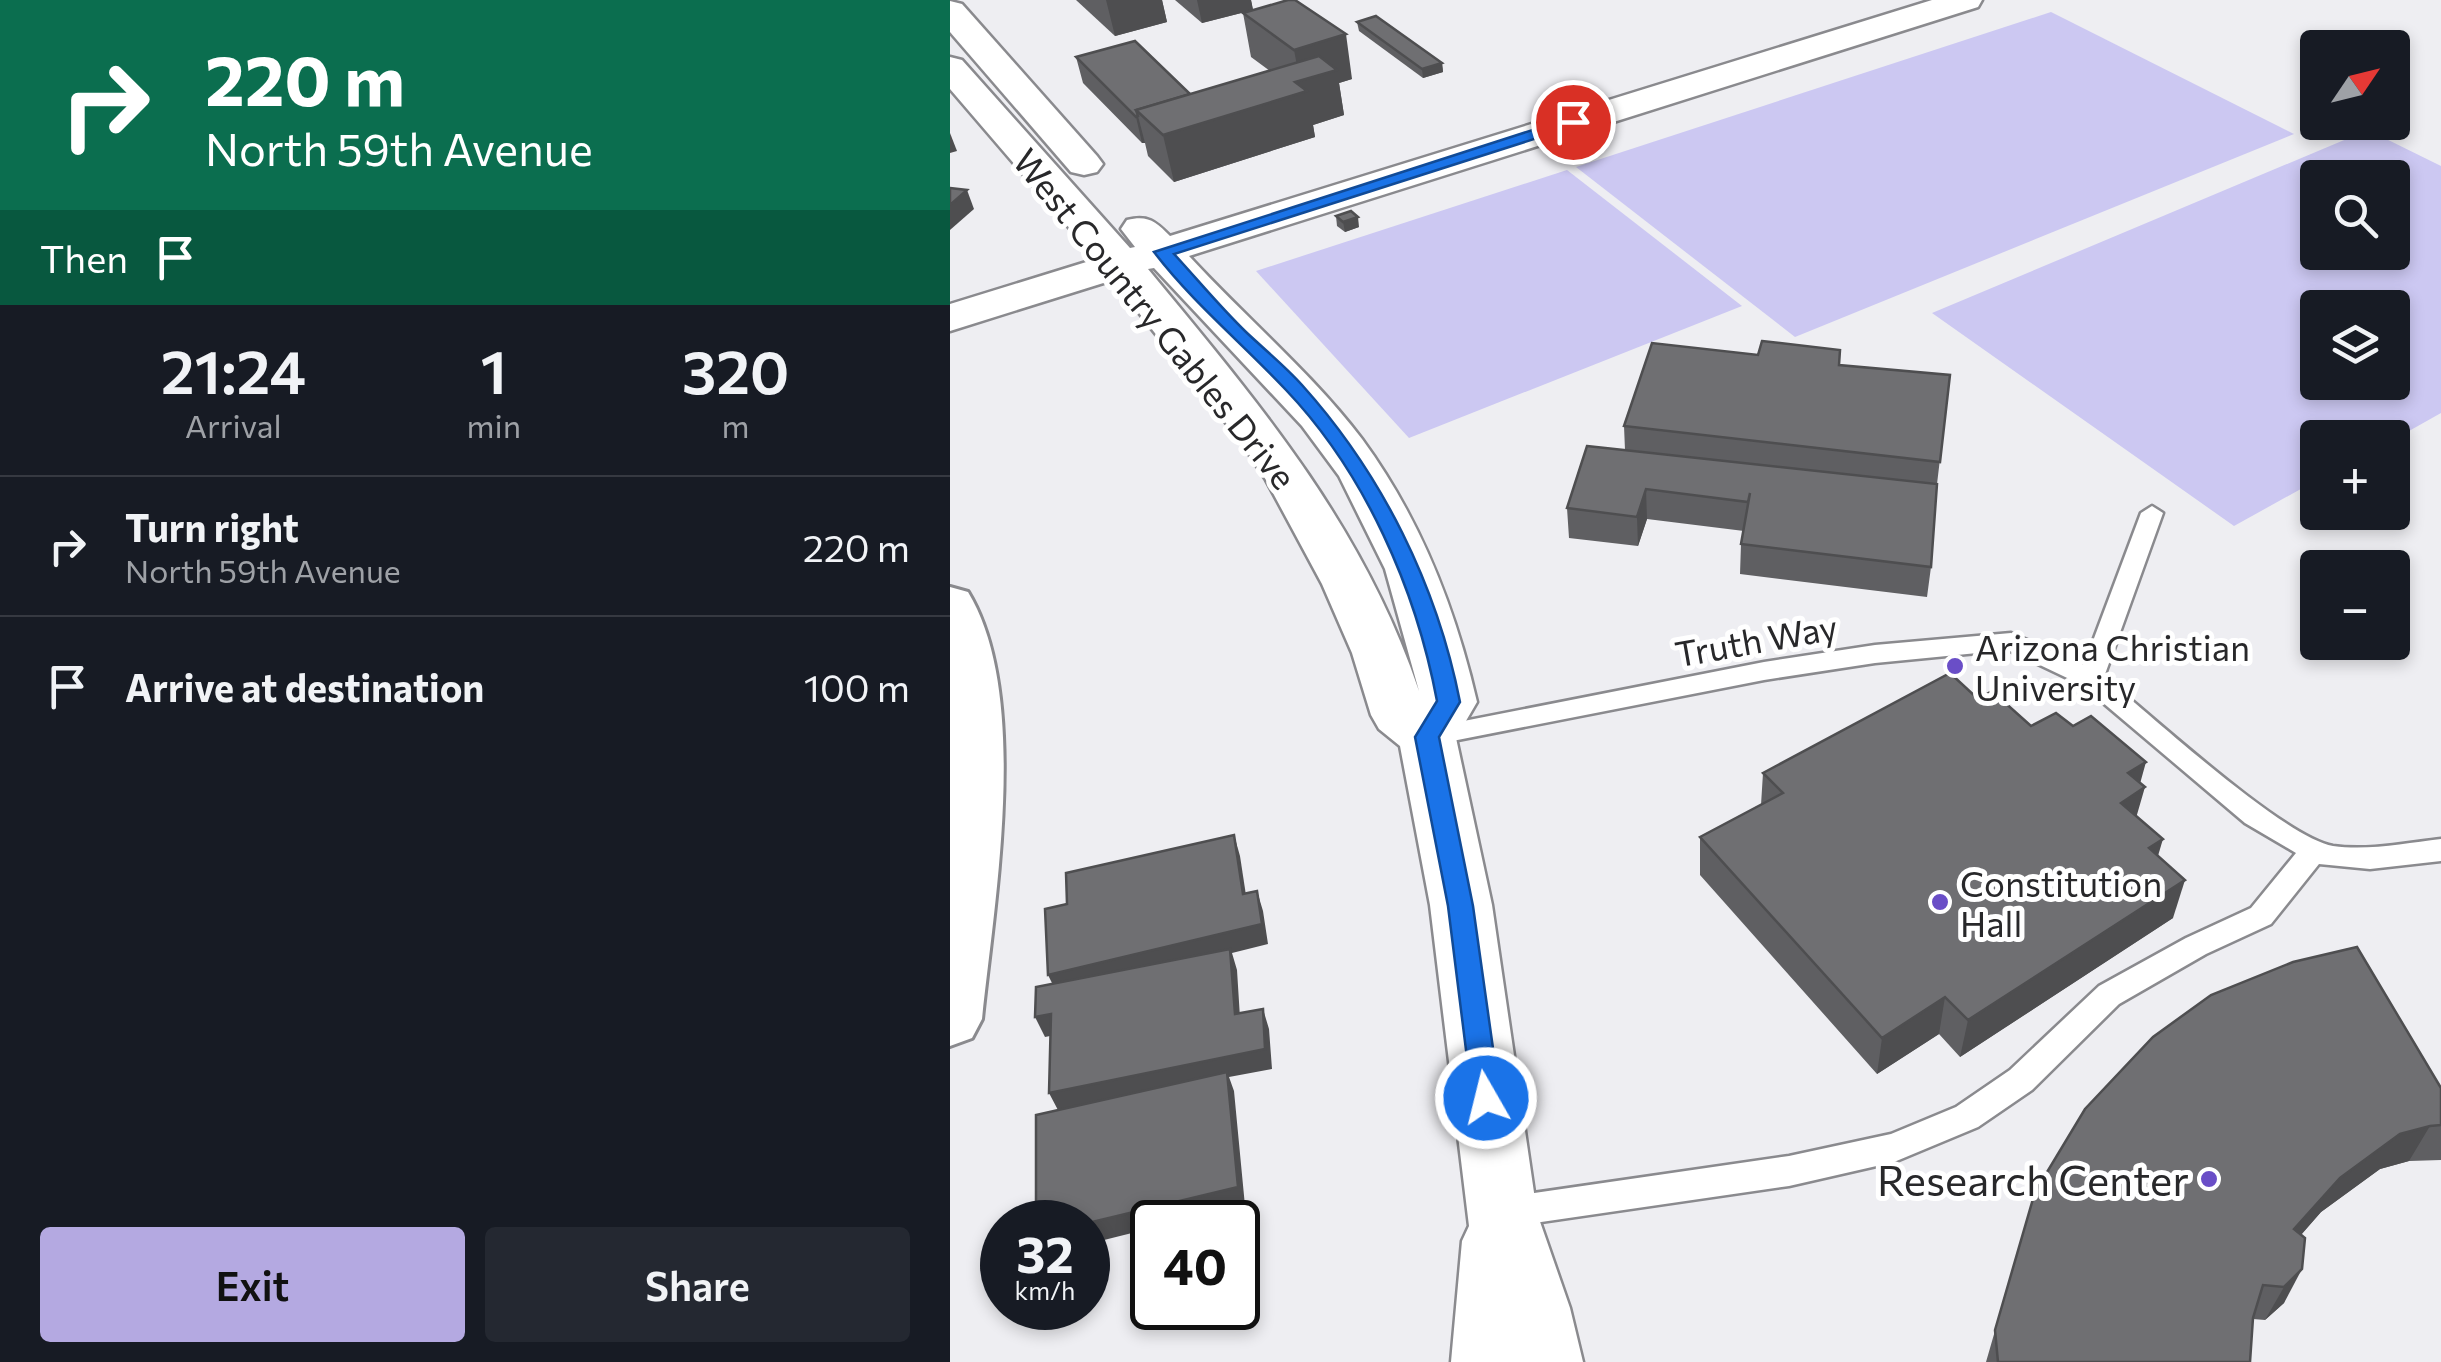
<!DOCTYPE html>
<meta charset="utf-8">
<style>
:root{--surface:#171b24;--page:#242831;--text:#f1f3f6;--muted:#9ea1a6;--line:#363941;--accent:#b4a9e1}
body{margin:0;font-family:Commissioner,sans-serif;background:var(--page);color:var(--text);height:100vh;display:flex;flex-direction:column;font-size:38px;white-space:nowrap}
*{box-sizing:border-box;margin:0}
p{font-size:32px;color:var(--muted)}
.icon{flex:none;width:55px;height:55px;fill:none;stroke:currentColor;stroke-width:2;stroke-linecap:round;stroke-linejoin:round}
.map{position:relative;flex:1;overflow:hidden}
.side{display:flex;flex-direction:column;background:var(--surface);width:950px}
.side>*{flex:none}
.banner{background:#0b6e4f;color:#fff;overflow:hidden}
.needle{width:65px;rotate:55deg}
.tools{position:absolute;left:1350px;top:30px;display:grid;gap:20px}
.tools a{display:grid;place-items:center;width:110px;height:110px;border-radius:10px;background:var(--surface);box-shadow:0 5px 15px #0003;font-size:50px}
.speed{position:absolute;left:30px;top:1200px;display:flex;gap:20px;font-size:50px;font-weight:700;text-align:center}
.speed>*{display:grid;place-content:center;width:130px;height:130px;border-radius:50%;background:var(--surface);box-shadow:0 5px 15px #0003;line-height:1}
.speed small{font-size:25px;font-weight:400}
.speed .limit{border:5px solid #111;border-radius:15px;background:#fff;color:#111}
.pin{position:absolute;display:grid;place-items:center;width:85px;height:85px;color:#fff;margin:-42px;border:5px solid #fff;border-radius:50%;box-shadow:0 2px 10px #0007}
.me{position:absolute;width:110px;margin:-55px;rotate:352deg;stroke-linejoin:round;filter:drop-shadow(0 0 8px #0008)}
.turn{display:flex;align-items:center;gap:35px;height:210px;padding:0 40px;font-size:45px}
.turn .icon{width:130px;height:130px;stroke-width:2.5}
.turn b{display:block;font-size:70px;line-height:85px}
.then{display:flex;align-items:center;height:95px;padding:0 40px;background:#0003;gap:20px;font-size:38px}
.eta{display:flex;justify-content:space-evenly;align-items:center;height:170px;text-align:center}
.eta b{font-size:60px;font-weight:600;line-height:70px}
.cta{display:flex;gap:20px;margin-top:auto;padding:20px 40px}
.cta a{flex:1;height:115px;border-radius:10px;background:var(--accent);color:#111;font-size:40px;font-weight:600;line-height:115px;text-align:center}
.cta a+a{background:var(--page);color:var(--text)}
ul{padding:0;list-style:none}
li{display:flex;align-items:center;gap:30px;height:140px;padding:0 40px;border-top:2px solid var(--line)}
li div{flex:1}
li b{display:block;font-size:38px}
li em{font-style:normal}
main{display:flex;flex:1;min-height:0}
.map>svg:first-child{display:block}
.green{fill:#ccc8f2;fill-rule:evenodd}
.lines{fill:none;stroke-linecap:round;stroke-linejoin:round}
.lane-casing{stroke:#8a8a8e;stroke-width:5}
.street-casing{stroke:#8a8a8e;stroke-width:6}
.secondary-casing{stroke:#8a8a8e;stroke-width:5}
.lane{fill:#fff;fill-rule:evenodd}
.street{fill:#fff;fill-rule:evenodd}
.secondary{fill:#fff;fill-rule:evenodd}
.wall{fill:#5f5f62}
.shaded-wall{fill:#4e4e50}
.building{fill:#6f6f72;stroke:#4e4e50;stroke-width:2.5}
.route{fill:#1a73e8;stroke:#114b97;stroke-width:2.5}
.poi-dot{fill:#6a4ec7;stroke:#fff;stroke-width:4}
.labels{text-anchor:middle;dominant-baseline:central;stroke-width:10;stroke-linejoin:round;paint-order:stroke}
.street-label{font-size:35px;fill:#28282a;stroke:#fff}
.poi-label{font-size:35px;fill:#28282a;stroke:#fff;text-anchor:start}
.near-poi-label{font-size:42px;fill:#28282a;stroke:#fff;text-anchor:end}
</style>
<main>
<section class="side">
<div class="banner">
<div class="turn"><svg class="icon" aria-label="right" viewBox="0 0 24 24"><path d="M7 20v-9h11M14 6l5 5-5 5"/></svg><div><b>220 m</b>North 59th Avenue</div></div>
<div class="then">Then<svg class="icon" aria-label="arrive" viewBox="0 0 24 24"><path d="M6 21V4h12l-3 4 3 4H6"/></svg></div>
</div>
<div class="eta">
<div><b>21:24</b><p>Arrival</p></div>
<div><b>1</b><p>min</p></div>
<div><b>320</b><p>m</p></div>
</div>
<ul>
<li><svg class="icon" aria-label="right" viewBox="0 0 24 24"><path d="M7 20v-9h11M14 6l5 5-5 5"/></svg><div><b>Turn right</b><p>North 59th Avenue</p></div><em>220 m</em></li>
<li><svg class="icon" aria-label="arrive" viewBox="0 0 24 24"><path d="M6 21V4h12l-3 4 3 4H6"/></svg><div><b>Arrive at destination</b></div><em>100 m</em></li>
</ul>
<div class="cta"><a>Exit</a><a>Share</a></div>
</section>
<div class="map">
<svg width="1491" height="1362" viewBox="0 0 1491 1362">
<rect width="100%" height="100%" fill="#eeeef2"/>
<g class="green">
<polygon points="1101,12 1344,134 845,337 626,167"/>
<path d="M1418,130L1491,166V413L1443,440L1368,438L1367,480L1284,526L982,313ZM1368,178H1442V252H1368ZM1368,308H1442V382H1368Z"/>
<polygon points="617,170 792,306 459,438 306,271"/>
</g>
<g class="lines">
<defs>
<path id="lane" d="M1202,506L1213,513L1154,677C1200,714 1333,837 1383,846C1418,851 1456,843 1491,839V861L1420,869L1369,864L1321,924L1256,954L1169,1004L1082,1090L1028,1127L944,1162L839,1186L556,1227L544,1223L540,1212L544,1201L556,1197L839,1156L941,1134L1006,1107L1060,1070L1149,986L1236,938L1301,908L1346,853L1295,823L1132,685L1058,650L925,663L814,680L477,746L468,744L464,737L468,730L814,662L925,645L1061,633L1134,665L1191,513Z"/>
<path id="street" d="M0,587L18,592C81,696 44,902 32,1019L22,1038L0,1046Z"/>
<g id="secondary">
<path d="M982,0H1032L1028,7L239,256C295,317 362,373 412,439C470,518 505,607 527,702L506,738L542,905L587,1213L620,1308L633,1362H501L512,1241L519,1226L480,905L450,746L429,729L421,715L402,653L372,584L316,480L291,442L163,280L0,331V304L146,259L0,89V57L12,60L180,248L185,247L171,229L177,220C198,215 205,221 220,236ZM204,268L352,426L389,476L435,569L469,691C413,525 308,402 198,269Z"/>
<polygon points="0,1 12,4 147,156 153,164 147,172 134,175 121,172 0,32"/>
</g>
</defs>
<use href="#lane" class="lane-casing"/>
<use href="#street" class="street-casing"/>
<use href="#secondary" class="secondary-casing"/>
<use href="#lane" class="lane"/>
<use href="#street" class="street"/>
<use href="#secondary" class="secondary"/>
</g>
<g class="wall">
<polygon points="126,0 212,0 217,22 165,36"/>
<polygon points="225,0 301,0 303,10 252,23"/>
<polygon points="293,13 402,79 389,83 394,115 363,125 365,137 224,182 198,156 195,143 192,143 133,83 126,57 240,94 320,71 301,57"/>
<polygon points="407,22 492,63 493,72 473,78 409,31"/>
<polygon points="386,216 409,227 395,232 387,226"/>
<polygon points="889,365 1000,375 987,484 981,567 977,597 790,574 791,544 794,531 697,519 688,546 619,538 617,508 675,450 674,426"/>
<polygon points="1028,699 1191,783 1186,816 1208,856 1223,918 1010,1057 989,1034 927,1074 750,875 750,837 811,805 813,773"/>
<polygon points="1491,1088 1491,1160 1459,1161 1430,1169 1371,1212 1351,1235 1334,1303 1315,1320 1303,1319 1300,1362 1036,1362 1085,1192"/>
</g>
<g class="shaded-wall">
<polygon points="156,0 212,0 217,22 165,36"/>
<polygon points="247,0 301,0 303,10 252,23"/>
<polygon points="396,34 402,79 389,83 394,115 363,125 365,137 224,182 213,135 350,81 344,50"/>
<polygon points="492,63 493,72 473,78 472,69"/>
<polygon points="188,116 195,143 192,143 186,117"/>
<polygon points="0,133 7,151 0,153"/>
<polygon points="17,190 24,209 0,230 0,205"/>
<polygon points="408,217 409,227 395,232 393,222"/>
<polygon points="696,489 697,519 688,546 687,517"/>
<polygon points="1196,762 1188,791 1195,787 1184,825 1161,841 1178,773"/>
<polygon points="284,835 290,856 299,915 293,894"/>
<polygon points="1213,839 1202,876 1199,848"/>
<polygon points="1235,880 1223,918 1010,1057 1018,1020"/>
<polygon points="307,891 313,911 318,944 282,953 287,970 291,1034 108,995 98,975"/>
<polygon points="995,997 989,1034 927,1074 932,1038"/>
<polygon points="313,1009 319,1029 322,1069 279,1077 284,1091 295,1206 226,1222 202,1222 202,1228 138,1244 138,1223 109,1112 99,1093"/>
<polygon points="101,1014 110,1034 95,1037 85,1017"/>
<polygon points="1480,1126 1459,1161 1430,1169 1371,1212 1326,1263 1344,1229 1390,1178 1450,1134"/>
<polygon points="1352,1269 1334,1303 1315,1320 1334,1287"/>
</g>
<g class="building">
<polygon points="338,0 345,0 396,34 344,50 293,13"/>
<polygon points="426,16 492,63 472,69 407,22"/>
<polygon points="185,41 240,94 186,110 188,116 186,117 126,57"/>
<polygon points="369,56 387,70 345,82 357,91 213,135 186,110"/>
<polygon points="0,188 17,190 0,205"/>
<polygon points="401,211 408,217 393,222 386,216"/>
<polygon points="812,341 890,350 889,365 1000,375 990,462 674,426 702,343 808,355"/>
<polygon points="637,446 987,484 981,567 791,544 800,493 798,502 696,489 687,517 617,508"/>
<polygon points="1000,673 1028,699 1042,691 1081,726 1106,713 1123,726 1141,716 1196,762 1178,773 1195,787 1171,803 1213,839 1199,848 1235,880 1018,1020 995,997 932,1038 750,837 833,793 813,773"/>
<polygon points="284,835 293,894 307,891 312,924 98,975 95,909 117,904 116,873"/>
<polygon points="1407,947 1491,1088 1491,1125 1480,1126 1450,1134 1390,1178 1344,1229 1355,1238 1352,1269 1334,1287 1313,1285 1303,1318 1300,1362 1048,1362 1045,1330 1085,1192 1135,1109 1203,1037 1261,995 1343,962"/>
<polygon points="280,949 285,1014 313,1009 315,1049 99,1093 101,1014 85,1017 86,987"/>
<polygon points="277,1072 288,1187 138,1223 86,1222 86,1115"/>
</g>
<path class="route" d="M623,117L631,122L628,125L224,254C248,280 271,308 296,332C315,350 335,366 352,385C432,474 487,585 510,702L489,737L523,906L550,1098L546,1106L536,1110L526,1106L522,1098L498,906L465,737L487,701C466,589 415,473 336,390C292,343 243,303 204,252Z"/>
<g class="poi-dot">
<circle cx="1005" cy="666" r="10"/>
<circle cx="990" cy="902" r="10"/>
<circle cx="1259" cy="1179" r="10"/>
</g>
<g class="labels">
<g class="street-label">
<text transform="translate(206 318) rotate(51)">West Country Gables Drive</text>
<text transform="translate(806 639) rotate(-10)">Truth Way</text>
</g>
<g class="poi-label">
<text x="1025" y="646">Arizona Christian<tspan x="1025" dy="40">University</tspan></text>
<text x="1010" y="882">Constitution<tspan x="1010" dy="40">Hall</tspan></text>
</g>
<g class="near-poi-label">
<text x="1239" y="1179">Research Center</text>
</g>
</g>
</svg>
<div class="tools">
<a><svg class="needle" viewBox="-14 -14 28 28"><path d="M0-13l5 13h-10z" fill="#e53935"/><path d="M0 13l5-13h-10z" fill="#9ea1a6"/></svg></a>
<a><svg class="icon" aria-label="search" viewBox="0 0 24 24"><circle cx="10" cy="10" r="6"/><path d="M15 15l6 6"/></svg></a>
<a><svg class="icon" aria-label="layers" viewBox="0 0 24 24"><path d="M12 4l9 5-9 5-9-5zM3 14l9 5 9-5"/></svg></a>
<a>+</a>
<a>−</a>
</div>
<div class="speed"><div>32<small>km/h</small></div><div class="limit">40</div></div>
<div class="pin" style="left:623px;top:122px;background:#d93025"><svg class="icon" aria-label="arrive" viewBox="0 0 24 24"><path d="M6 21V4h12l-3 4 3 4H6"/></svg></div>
<svg class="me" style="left:536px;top:1098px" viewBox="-20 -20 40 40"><circle r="17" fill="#1a73e8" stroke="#fff" stroke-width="3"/><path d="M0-11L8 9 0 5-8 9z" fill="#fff"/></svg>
</div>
</main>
